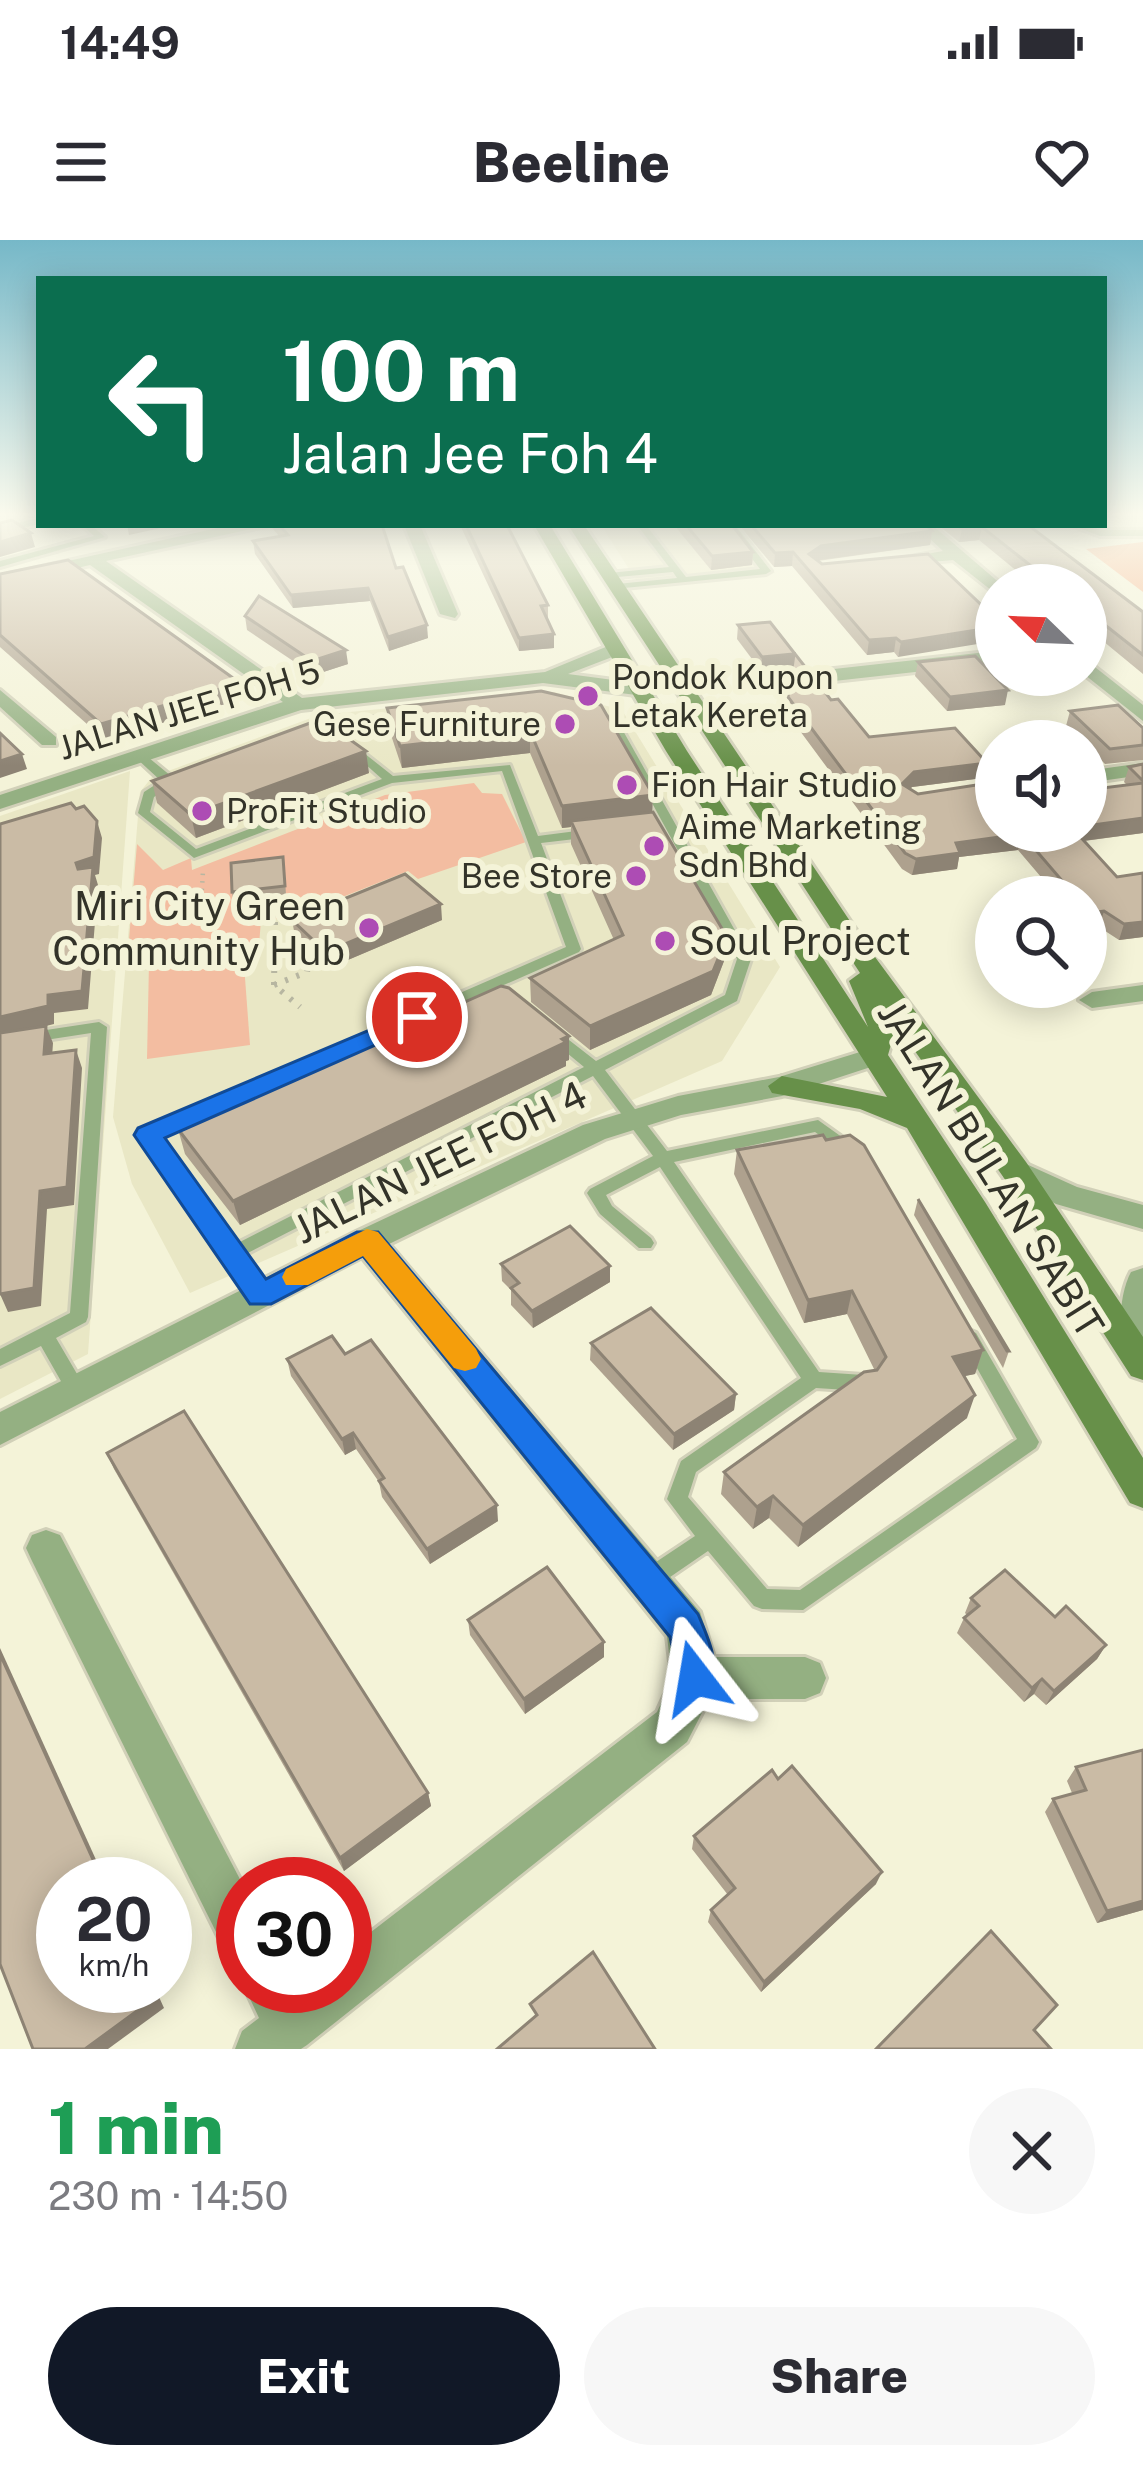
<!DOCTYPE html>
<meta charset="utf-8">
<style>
:root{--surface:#fff;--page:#f7f7f7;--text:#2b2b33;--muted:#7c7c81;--accent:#111827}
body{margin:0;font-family:"Public Sans",sans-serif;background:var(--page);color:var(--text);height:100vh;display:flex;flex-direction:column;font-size:45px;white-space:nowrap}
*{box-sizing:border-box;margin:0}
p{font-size:39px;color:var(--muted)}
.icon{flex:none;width:66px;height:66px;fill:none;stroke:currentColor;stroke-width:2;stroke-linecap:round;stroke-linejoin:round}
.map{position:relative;height:1809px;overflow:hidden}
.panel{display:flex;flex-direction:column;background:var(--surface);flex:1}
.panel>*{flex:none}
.hud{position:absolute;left:36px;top:36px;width:1071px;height:252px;border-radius:0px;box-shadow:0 6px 30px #0003;background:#0b6e4f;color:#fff;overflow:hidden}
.needle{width:78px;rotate:293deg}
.controls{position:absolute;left:975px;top:324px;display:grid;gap:24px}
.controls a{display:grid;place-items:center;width:132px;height:132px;border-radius:50%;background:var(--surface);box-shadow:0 6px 30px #0003;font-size:60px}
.speed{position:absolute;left:36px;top:1617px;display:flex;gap:24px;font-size:60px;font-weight:700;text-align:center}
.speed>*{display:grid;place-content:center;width:156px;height:156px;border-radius:50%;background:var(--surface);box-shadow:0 6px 30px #0003;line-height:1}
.speed small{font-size:30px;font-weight:400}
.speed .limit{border:18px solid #d22;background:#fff;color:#111}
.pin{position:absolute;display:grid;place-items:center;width:102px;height:102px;color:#fff;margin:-51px;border:6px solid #fff;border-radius:50%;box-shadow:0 3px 12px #0007}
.me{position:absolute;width:132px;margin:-66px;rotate:346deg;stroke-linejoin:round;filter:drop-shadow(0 0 9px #0008)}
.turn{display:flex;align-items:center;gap:42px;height:252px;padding:0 48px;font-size:54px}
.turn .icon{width:156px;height:156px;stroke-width:2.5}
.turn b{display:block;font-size:84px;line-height:102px}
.round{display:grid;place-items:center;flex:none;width:126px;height:126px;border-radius:63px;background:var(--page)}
.head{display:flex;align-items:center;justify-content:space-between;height:204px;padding:0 48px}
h1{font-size:72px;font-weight:800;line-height:90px;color:#1e9e55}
.action{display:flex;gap:24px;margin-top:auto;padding:24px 48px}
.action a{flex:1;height:138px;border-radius:72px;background:var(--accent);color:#fff;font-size:48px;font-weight:800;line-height:138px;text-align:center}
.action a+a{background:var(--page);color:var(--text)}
.status{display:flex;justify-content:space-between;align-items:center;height:84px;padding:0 60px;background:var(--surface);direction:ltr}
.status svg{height:33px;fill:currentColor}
header{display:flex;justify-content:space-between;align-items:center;height:156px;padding:0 48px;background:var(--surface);font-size:54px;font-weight:800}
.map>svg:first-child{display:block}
.built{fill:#e9e7c5}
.green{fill:#f3bda1}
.forest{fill:#f8ae86}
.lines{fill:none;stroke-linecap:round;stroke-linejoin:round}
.lane-casing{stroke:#d1d0b8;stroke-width:6}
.street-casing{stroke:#d1d0b8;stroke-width:6}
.secondary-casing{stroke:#d1d0b8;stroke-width:6}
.path-far1{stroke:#b7b6a1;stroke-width:4.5;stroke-dasharray:1.5 6;stroke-linecap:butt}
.path{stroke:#b7b6a1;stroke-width:6;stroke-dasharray:3 9;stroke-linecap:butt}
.lane{fill:#94b082;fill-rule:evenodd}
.street{fill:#94b082;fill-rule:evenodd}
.secondary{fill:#679049;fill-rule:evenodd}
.wall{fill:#aea18e}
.shaded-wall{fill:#8d8374}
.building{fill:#cabba5;stroke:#8d8374;stroke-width:3}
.route{fill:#1a73e8;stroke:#114b97;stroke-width:3}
.slow{fill:#f59e0b}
.poi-dot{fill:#ad4cb4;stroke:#f4f3d8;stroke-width:4.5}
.labels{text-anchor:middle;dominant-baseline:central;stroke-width:12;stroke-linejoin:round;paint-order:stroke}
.far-poi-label{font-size:33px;fill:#333329;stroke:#f4f3d8;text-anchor:start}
.far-street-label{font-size:33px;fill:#333329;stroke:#f4f3d8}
.poi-label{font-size:39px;fill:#333329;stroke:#f4f3d8;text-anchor:end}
.street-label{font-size:39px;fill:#333329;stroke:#f4f3d8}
</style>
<div class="status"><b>14:49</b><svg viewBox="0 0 49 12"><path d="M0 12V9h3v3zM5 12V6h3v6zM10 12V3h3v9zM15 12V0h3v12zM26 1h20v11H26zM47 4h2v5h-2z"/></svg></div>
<header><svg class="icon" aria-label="menu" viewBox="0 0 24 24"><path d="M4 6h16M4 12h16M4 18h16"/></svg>Beeline<svg class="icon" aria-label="heart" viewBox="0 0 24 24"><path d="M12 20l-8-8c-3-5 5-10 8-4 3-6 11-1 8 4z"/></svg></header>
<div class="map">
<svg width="1143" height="1809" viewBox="0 0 1143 1809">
<rect width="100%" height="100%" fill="#f4f3d8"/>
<g class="built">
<polygon points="601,285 733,285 775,333 641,348"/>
<polygon points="554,452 622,470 780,727 722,821 190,1053 132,944 113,877 140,552 152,537 319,475"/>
<polygon points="130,531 88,1114 0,1159 0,576"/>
</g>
<g class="green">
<polygon points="474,543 482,553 502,554 526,602 418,639 408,631 292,677 261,680 259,705 127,723 137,604 163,630 191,618 192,630 385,555"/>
<polygon points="243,711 250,805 147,819 149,723"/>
</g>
<polygon class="forest" points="1143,302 1143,352 1086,309"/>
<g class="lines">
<defs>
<g id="lane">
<polygon points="39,278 39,284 0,293 0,287"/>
<polygon points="82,285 91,285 105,297 0,327 0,321 94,296"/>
<polygon points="637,285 646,285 686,337 760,329 726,285 735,285 771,331 766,334 614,349 614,345 617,344 677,338 673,332 606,338 604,336 609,333 669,327"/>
<polygon points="1071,285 1084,285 1101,290 1143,290 1143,296 1100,296"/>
<path d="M540,459L617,480L751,719L737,761L605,830L667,911L818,880L860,910L852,916L846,914L815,892L674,922L819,1132L863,1135L870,1137L873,1143L870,1149L863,1151L816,1148L696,1232L688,1257L767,1349L800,1350L1017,1199L960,1098L962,1093L969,1090L976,1093L1039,1202L1036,1208L803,1370L762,1369L754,1366L708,1311L657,1346L649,1349L641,1346L638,1339L641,1332L695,1296L667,1259L681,1221L801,1138L660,927L606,955L612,966L651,998L654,1003L651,1008H639L600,974L587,953L590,949L653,916L593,836L244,1015L270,1056L268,1061L261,1063L254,1061L140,895L142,891L566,707L502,531L392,543L194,618L138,573L144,552L161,541L135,517V513H143L171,536L329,482ZM540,465L609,484L737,719L725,755L596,821L560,793H550L547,796L550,799L584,827L236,1004L158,897L579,712L581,709L541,603L592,597L598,593L592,589L538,596L510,525L393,536L350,502L344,505L346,507L382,539L196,609L150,572L154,557L173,544L331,488Z"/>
<polygon points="99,782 107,787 88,1077 86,1082 56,1098 87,1151 84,1157 77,1159 70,1157 41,1106 0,1126 0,1109 70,1073 91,793 0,807 0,797"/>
</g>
<g id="street">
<polygon points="231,285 270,285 106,321 302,458 545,432 613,404 620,406 620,414 568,434 636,443 646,449 636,455 543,443 301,470 0,569 0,555 283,462 90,325 0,346 0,336"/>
<polygon points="404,285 420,285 458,374 455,378 440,374"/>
<polygon points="915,285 932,285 1002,345 996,345 996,354 953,320 885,326 883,322 943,311"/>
<polygon points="996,411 996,423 816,443 806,437 816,431"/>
<polygon points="1086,420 1143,465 1143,481 1085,435"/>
<polygon points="0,450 56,497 56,505 42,505 0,467"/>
<polygon points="1143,523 1143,535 1086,543 1086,531"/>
<polygon points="1143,745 1143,761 1092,768 1079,760 1092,752"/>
<polygon points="873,808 887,817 883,823 782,856 681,875 605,899 389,1004 700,1372 714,1417 805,1417 820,1423 826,1438 820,1453 805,1459 709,1459 687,1502 307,1805 301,1809 235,1809 242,1791 259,1778 244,1746 345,1746 345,1712 657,1472 672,1439 667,1396 362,1017 0,1205 0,1172 356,992 583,885 678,856 779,837"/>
<polygon points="1015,919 1077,947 1143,965 1143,989 1056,964 1004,938 1000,930 1004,922"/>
<path d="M1143,1028V1136L1131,1132C1117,1106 1117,1058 1131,1032Z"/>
<polygon points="46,1290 60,1295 243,1645 243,1719 226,1712 32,1321 26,1308 32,1295"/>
</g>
<polygon id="secondary" points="534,285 550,285 687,511 868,787 849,741 860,733 568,285 584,285 864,702 1026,922 1143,1097 1143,1140 1131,1136 1004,938 891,777 896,787 888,815 985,962 1143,1218 1143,1268 1130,1263 907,888 860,869 772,853 768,846 782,836 887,857 666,511"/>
</defs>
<use href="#lane" class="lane-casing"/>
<use href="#street" class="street-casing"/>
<use href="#secondary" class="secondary-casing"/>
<g class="path-far1">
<polyline points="201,665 203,631"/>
<polyline points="275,685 275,656"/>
</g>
<g class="path">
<polyline points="275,682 274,745 300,767"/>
<polyline points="274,745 307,732 311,711"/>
</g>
<use href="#lane" class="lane"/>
<use href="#street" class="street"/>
<use href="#secondary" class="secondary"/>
</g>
<g class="wall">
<polygon points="272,285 382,285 396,328 428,398 389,411 370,361 293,368 255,314 253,301 280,297 272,288"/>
<polygon points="460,285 507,285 548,365 548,379 554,408 519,411"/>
<polygon points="674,285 732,285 753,312 752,325 711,330"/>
<polygon points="739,285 926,285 932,291 930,305 818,321 822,324 928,314 898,417 894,412 867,415 792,326 774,327"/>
<polygon points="938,285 1028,285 1143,372 1143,434 1086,387 1086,345 1034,345 979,300 959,302"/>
<polygon points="0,334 240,443 242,459 105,500 0,407"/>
<polygon points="245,376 348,424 314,435 247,390"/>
<polygon points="770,382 831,460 838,459 869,497 955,488 987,523 983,538 912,547 910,549 918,554 996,542 996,591 1086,591 1086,550 1127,545 1124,542 1129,527 1143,524 1143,593 1084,601 1117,637 1143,633 1143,697 1119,700 1099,687 1086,689 1086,657 1058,657 1018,610 959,617 957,629 912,635 902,629 786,472 792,428 761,431 737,399 738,385"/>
<polygon points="918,422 1005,465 947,471 915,436"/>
<polygon points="541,451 652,572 724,721 711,755 590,810 531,762 530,738 614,700 571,604 571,587 562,588 530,513 402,528 389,489 387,468"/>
<polygon points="1070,471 1143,488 1143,520 1105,524 1086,505 1086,501 1082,501 1066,486"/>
<polygon points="369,533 196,598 157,563 152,541"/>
<polygon points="284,625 286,655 233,660 232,652"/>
<polygon points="292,680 442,680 329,728 295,696"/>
<polygon points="569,796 569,820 566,821 566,826 240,985 185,914 178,889"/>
<polygon points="737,910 983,1110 975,1134 964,1136 967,1178 798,1307 769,1278 753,1289 721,1254 724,1232 875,1131 847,1074 804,1083 734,934"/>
<polygon points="918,959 1009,1111 1003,1128 914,975"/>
<polygon points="501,1024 610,1042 533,1088 511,1065 511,1050 502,1041"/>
<polygon points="591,1103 736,1154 734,1170 673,1210 590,1120"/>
<polygon points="345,1114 498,1281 430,1324 382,1257 379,1242 356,1209 345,1215 291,1136 287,1119"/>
<polygon points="107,1213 428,1553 431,1566 344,1631 114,1229"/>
<polygon points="971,1358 1055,1377 1106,1405 1097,1419 1046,1465 1034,1454 1024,1462 957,1393 964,1378 967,1375 965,1373"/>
<polygon points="468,1380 604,1417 525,1474 470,1395"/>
<polygon points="1143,1510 1143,1670 1097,1683 1045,1572 1053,1559 1072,1553 1067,1541 1076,1527"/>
<polygon points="778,1539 876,1644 761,1752 708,1682 711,1670 728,1655 692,1609 694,1596"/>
</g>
<g class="shaded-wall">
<polygon points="127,285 175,285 129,295"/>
<polygon points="982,287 979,300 959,302 962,289"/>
<polygon points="932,291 930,305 820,320 808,328 809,314 821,306"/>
<polygon points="31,293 35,307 0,317 0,302"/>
<polygon points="753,312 752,325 711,330 712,316"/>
<polygon points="793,312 792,326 774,327 775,313"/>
<polygon points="368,348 370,361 293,368 291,355"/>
<polygon points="427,385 428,398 389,411 388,397"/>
<polygon points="996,387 996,401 898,417 901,402"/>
<polygon points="554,394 554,408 519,411 519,398"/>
<polygon points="896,398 894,412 867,415 869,400"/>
<polygon points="346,410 348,424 314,435 312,421"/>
<polygon points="794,414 792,428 761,431 762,417"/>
<polygon points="240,443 242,459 105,500 101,484"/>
<polygon points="1008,450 1005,465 947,471 950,457"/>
<polygon points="530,491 530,513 402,528 400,506"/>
<polygon points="366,511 369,533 196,598 191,575"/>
<polygon points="22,514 27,529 0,538 0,521"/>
<polygon points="987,523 983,538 912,547 899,559 902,544 914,532"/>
<polygon points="653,555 652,578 571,581 571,587 562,588 562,566"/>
<polygon points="1143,578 1143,593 1067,603 1071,591 1086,591 1086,586"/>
<polygon points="97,581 102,598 99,634 95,635 98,645 88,769 54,773 54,784 46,786 53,803 51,832 0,796 0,777 48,755 81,640 76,623"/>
<polygon points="1022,594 1018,610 959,617 957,629 912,635 916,619 956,603"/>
<polygon points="441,664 442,680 329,728 326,712"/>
<polygon points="1104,671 1099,687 1086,689 1090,673"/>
<polygon points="1143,682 1143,697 1119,700 1124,684"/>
<polygon points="727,697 724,721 711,755 590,810 590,786"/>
<polygon points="569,796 569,820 566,821 566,826 240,985 233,961"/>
<polygon points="76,810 82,828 74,965 47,969 41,1066 8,1072 0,1054 40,951"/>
<polygon points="610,1026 610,1042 533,1088 532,1071"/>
<polygon points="852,1051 847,1074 804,1083 808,1060"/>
<polygon points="983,1110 975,1134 946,1140 953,1117"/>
<polygon points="736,1154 734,1170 673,1210 674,1194"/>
<polygon points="975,1155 967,1178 798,1307 803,1285"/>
<polygon points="353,1193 356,1209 345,1215 342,1199"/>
<polygon points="773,1256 769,1278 753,1289 757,1267"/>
<polygon points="497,1265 498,1281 430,1324 427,1309"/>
<polygon points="604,1402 604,1417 525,1474 524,1459"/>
<polygon points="1106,1405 1097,1419 1046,1465 1054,1451"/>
<polygon points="0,1408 107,1644 104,1644 0,1414"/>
<polygon points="1042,1439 1034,1454 1024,1462 1032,1448"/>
<polygon points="428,1553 431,1566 344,1631 340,1618"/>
<polygon points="882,1632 876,1644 761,1752 764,1742"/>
<polygon points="1143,1661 1143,1670 1097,1683 1107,1671"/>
<polygon points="150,1746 154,1746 164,1768 108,1809 85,1809"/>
</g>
<g class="building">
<polygon points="12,280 31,293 0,302 0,283"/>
<polygon points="279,285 382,285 396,328 403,327 427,385 388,397 368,348 291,355 253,301 288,295"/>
<polygon points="466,285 507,285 548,365 541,366 554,394 519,398"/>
<polygon points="686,285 732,285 753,312 712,316"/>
<polygon points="751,285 926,285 932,291 821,306 809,314 822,324 928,314 996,379 996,387 901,402 896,398 869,400 793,312 775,313"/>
<polygon points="957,285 1028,285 1143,372 1143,415 1086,370 1086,345 1055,345 982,287 962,289"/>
<polygon points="68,320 240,443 101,484 0,395 0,334"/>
<polygon points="259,356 346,410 312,421 245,376"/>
<polygon points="770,382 831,460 838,459 869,497 955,488 987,523 914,532 902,544 918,554 996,542 996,591 1075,591 1117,637 1143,633 1143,682 1124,684 1104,671 1090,673 1086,668 1086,657 1076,657 1022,594 956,603 960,613 916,619 905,613 788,457 794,414 762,417 738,385"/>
<polygon points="975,416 1008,450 950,457 918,422"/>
<polygon points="541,451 601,465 653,555 562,566 530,491 400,506 387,468"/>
<polygon points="1118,465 1143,488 1143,505 1110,509 1070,471"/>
<polygon points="321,479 366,511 191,575 152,541"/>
<polygon points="0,493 22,514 0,521"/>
<polygon points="1143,524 1143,541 1129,527"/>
<polygon points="1143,543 1143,578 1086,586 1086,550"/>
<polygon points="71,563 76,569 84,566 97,581 94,617 76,623 78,629 93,627 82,751 48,755 48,766 0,777 0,584"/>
<polygon points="653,572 727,697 713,731 590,786 530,738 623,695 571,581"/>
<polygon points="283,617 285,646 232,652 231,623"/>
<polygon points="405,634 441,664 326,712 292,680"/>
<polygon points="501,746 509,748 569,796 562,799 566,802 233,961 178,889"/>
<polygon points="46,786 44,814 76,810 67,947 40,951 34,1048 0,1054 0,793"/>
<polygon points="823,895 826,900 850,895 864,905 983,1110 953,1117 975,1155 803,1285 773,1256 757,1267 724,1232 864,1132 877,1130 886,1117 852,1051 808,1060 737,910"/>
<polygon points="918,959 1009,1111 1007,1111"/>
<polygon points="570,986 610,1026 532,1071 511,1048 519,1043 501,1024"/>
<polygon points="651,1068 736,1154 674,1194 591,1103"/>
<polygon points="332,1096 345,1114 371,1100 497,1265 427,1309 379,1241 384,1238 353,1193 342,1199 287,1119"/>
<polygon points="184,1171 428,1553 340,1618 107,1213"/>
<polygon points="547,1327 604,1402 524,1459 468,1380"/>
<polygon points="1005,1330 1055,1377 1066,1366 1106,1405 1054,1451 1042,1439 1032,1448 964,1378 979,1366 971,1358"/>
<polygon points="0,1414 104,1644 63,1644 63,1746 150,1746 156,1757 85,1809 33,1809 0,1724"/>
<polygon points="1143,1510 1143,1661 1107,1671 1053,1559 1086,1550 1076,1527"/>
<polygon points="792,1526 882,1632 764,1742 711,1670 735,1648 694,1596 772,1530 778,1539"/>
<polygon points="991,1691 1057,1765 1034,1790 1051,1809 876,1809"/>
<polygon points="593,1712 655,1809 497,1809 537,1775 530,1764"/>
</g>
<linearGradient id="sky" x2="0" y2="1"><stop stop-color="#76b8c8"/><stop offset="0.52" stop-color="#fafaed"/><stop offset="1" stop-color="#fafaed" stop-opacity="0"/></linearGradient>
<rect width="1143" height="526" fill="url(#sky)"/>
<path class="route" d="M417,770L429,777L425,783L165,898L266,1039L357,992H378L698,1374C709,1400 721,1424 709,1451L695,1457L682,1451L670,1397L363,1016L271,1064H250L134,895L138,888Z"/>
<polygon class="slow" points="367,989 378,992 476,1109 481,1119 476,1128 465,1131 454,1128 363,1016 308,1045 286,1045 282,1037 286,1029"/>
<g class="poi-dot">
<circle cx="588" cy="456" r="12"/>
<circle cx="565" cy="484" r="12"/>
<circle cx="627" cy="545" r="12"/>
<circle cx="202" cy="571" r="12"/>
<circle cx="654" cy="606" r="12"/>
<circle cx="636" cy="636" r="12"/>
<circle cx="369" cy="688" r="12"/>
<circle cx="665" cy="701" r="12"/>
</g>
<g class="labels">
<g class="far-poi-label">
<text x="612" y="437">Pondok Kupon<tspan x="612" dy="38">Letak Kereta</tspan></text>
<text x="541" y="484" text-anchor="end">Gese Furniture</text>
<text x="651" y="545">Fion Hair Studio</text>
<text x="226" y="571">ProFit Studio</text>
<text x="678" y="587">Aime Marketing<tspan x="678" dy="38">Sdn Bhd</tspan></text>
<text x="612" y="636" text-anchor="end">Bee Store</text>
</g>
<g class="far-street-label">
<text transform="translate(189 469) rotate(-17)">JALAN JEE FOH 5</text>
</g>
<g class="poi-label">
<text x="345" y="666">Miri City Green<tspan x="345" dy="45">Community Hub</tspan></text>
<text x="689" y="701" text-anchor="start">Soul Project</text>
</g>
<g class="street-label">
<text transform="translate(440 922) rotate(-26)">JALAN JEE FOH 4</text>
<text transform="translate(991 929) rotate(58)">JALAN BULAN SABIT</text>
</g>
</g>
</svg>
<div class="controls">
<a><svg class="needle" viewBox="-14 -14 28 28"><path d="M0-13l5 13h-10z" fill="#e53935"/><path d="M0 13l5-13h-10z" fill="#7c7c81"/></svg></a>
<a><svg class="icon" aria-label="sound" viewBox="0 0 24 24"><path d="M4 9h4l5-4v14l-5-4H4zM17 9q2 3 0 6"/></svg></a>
<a><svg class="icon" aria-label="search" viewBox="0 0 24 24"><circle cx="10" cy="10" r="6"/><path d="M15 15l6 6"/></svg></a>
</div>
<div class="speed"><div>20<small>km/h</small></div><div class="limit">30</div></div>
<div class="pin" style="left:417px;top:777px;background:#d93025"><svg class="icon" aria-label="arrive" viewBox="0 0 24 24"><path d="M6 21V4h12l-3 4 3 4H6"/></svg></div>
<svg class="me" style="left:695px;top:1438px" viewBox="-20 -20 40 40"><path d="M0-17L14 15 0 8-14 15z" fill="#1a73e8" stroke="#fff" stroke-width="4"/></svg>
<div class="hud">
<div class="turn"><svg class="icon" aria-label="left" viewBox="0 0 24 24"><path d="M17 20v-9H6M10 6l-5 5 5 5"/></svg><div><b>100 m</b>Jalan Jee Foh 4</div></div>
</div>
</div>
<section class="panel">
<div class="head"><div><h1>1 min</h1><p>230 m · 14:50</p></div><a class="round"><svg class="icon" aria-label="close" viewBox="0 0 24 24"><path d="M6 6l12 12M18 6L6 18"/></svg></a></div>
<div class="action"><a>Exit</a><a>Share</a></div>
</section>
